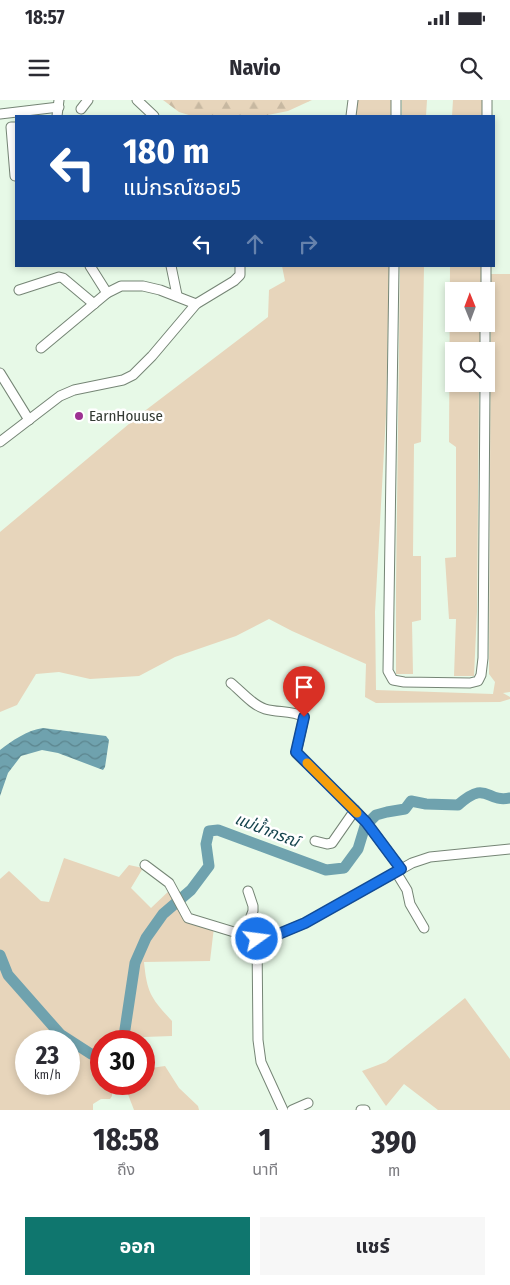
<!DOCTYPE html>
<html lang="th">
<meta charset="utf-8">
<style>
:root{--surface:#fff;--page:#f7f7f7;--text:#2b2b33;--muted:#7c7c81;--accent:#0f766e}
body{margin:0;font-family:"Fira Sans Condensed","Noto Sans Thai",sans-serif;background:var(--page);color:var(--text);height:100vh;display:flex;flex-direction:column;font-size:19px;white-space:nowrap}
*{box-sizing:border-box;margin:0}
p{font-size:16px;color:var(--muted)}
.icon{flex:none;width:28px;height:28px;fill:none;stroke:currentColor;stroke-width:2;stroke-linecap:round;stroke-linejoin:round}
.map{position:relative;height:1010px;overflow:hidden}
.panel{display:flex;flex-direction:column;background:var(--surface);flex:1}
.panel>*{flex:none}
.top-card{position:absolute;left:15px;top:15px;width:480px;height:152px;border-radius:0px;box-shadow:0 2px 8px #0003;background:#1a4fa0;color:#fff;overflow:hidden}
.needle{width:32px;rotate:359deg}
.controls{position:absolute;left:445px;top:182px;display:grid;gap:10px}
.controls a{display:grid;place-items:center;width:50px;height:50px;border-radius:0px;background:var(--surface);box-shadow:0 2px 8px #0003;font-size:25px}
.speed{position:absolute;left:15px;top:930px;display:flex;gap:10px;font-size:25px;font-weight:700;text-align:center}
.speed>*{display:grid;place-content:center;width:65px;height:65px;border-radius:50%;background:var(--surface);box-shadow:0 2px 8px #0003;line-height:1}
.speed small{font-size:12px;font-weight:400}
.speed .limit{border:8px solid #d22;background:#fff;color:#111}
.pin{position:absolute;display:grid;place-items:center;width:42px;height:42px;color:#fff;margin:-51px -21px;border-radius:50% 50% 50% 0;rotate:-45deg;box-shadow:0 0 5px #0007}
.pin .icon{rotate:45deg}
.me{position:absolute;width:55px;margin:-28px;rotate:76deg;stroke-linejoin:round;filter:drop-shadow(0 0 4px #0008)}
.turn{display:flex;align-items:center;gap:18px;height:105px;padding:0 25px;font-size:22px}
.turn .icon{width:65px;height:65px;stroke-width:2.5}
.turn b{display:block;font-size:35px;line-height:42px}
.lanes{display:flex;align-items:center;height:48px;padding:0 25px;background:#0003;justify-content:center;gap:25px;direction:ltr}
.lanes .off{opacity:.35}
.eta{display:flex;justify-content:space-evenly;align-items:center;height:85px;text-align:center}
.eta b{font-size:30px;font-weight:700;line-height:35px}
.cta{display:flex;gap:10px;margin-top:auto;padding:10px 25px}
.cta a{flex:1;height:58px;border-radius:0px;background:var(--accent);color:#fff;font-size:20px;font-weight:700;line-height:58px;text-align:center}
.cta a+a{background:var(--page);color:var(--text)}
.status{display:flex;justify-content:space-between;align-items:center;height:35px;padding:0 25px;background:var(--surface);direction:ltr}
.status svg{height:14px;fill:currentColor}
header{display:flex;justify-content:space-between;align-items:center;height:65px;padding:0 25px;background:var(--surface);font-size:22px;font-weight:700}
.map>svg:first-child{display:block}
.grass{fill:#e7d5bb;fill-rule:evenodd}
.forest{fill:url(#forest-firs)}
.water{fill:url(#water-waves)}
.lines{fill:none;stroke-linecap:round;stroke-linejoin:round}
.river{stroke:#6fa2ae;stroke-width:11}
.minor-casing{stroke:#758575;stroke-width:11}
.minor{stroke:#fff;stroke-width:9}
.route-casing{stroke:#114b97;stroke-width:12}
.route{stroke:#1a73e8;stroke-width:9}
.slow{stroke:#f59e0b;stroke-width:9}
.poi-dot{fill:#9d3292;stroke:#fff;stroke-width:2}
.labels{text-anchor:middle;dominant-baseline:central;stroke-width:5;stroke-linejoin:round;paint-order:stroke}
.poi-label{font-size:15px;fill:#333a33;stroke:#fff;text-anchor:start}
.water-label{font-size:16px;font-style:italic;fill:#16444e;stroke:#fff}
</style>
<div class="status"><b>18:57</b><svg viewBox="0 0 49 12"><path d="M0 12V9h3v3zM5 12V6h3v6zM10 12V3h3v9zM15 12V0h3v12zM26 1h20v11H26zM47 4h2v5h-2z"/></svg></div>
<header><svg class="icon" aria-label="menu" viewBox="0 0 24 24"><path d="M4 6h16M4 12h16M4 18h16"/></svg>Navio<svg class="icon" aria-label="search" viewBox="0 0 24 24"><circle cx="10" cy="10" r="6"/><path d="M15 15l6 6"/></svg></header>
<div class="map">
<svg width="510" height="1010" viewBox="0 0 510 1010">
<defs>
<pattern id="forest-firs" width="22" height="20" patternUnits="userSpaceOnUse" patternTransform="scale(1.25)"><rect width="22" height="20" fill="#e7d5bb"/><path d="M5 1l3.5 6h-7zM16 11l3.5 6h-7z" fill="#c7b8a1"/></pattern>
<pattern id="water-waves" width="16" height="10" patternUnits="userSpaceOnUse" patternTransform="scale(1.25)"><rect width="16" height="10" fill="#6fa2ae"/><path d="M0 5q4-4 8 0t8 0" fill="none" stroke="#5c858e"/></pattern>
</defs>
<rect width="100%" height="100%" fill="#e7f9e7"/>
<g class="grass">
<polygon points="353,0 396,0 396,16 351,16"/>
<polygon points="402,0 427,0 426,16 402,16"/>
<polygon points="453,0 484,0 484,16 452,16"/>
<polygon points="282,166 389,166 386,315 375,512 376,590 493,594 495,582 489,574 491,174 510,174 510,592 503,593 510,597 510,599 500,602 376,603 365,597 366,564 292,531 269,519 236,536 175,557 139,576 90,579 59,572 36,574 17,605 0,612 0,432 142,313 268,217 269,190 285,181"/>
<polygon points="400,166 424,166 421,342 414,344 413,456 421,456 421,520 412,522 413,574 396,574 396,488"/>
<polygon points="450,166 481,166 481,191 454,191 454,224 480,224 480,251 454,251 454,284 479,284 477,511 474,576 454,576 456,519 449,519 445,458 456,457 456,347 449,342"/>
<path d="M64,758L119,777L129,765L143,768L131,788L151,808L172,788L187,819L214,827L210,861L144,862C147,893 151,898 172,921V936L144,937L143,941H101V984H144V954V969L165,966L179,988L198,1006L199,1010H134L124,984L112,987V996L110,999H101L93,1004V1010H0V779L9,771L41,801L49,802ZM26,941H69V984H26Z"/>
<polygon points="465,898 510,959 510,1010 438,1010 404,984 386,1006 362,971 386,962"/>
</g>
<polygon class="forest" points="163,0 312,0 288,11 263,16 192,16 179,12"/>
<path class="water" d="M43,628L106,636L109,640L105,667L103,670L58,653L42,650L21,656L8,673L0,696V650C12,641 27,630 43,628Z"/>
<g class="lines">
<g class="river">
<polyline points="0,855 8,875 60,934 91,954 101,954"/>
<path d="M121,941L124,936L135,863L146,838L163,814L191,790L209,766L206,744L209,731L218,730L326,770L344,768L358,749L365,726L376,715L387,712L405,709L411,701L426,704L458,705C488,679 485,703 510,698"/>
</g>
<defs>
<g id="minor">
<polyline points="137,0 154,16"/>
<polyline points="81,9 88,0"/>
<polyline points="0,14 59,7"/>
<polyline points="57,16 59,0"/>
<polyline points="351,16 353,0"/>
<polyline points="396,16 396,0"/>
<polyline points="487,16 487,0"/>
<polyline points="16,27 11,27 15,76 16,76"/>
<polyline points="90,166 107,193"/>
<polyline points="171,166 177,195"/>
<polyline points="394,166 388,571 393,580 404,582 470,583 478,581 481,575 483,558 485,284"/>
<polyline points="19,190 59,177 63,178 94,204"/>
<polyline points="486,191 486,166"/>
<polyline points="41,248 107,193 121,186 143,186 160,190 196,204"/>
<polyline points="485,251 485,224"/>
<polyline points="0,273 29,320"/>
<polyline points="0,342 60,296 74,290 123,280 133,275 152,256 196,204 234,181 240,175 240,166"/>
<path d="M231,583C241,591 252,605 265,609C278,613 292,610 304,617L296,653L355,710"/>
<polyline points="315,741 327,744 332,743 355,710 366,722 401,769"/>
<polyline points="145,765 169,783 188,818 257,839 269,838 305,823 412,763 430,757 510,749"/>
<polyline points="396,772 407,790 410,804 424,828"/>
<polyline points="244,835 253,811 253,806 248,791"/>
<polyline points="257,839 258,940 261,962 283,1010"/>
<polyline points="292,1010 308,1003"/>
<polyline points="361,1010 365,1010"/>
</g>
</defs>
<use href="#minor" class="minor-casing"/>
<use href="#minor" class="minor"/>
</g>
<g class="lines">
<defs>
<polyline id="route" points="257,839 269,838 305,823 401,769 366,722 296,652 304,617"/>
</defs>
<use href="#route" class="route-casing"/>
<use href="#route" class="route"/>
<polyline class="slow" points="307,663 357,713"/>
</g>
<circle class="poi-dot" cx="79" cy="316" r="5"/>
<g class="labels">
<g class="poi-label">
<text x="89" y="316">EarnHouuse</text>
</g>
<g class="water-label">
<text transform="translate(267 730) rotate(21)">แม่น้ำกรณ์</text>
</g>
</g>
</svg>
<div class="controls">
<a><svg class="needle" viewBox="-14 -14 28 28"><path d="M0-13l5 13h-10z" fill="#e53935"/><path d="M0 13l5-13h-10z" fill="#7c7c81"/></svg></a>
<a><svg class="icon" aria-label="search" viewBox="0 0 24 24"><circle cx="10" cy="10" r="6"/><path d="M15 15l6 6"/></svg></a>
</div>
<div class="speed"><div>23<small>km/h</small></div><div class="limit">30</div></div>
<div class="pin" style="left:304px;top:617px;background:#d93025"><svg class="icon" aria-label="arrive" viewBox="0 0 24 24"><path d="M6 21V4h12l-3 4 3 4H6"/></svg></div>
<svg class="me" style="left:257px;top:839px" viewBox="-20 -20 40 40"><circle r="17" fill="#1a73e8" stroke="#fff" stroke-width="3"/><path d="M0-11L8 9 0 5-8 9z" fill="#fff"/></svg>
<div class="top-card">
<div class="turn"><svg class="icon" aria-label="left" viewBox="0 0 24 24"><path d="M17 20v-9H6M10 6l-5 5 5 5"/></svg><div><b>180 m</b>แม่กรณ์ซอย5</div></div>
<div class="lanes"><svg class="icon" aria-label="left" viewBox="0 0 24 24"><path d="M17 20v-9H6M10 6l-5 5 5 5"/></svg><svg class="icon off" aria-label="ahead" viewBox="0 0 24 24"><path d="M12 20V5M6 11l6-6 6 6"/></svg><svg class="icon off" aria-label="right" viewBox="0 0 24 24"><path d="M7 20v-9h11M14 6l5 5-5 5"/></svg></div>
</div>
</div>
<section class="panel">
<div class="eta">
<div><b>18:58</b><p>ถึง</p></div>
<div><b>1</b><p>นาที</p></div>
<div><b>390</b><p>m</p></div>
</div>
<div class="cta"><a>ออก</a><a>แชร์</a></div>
</section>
